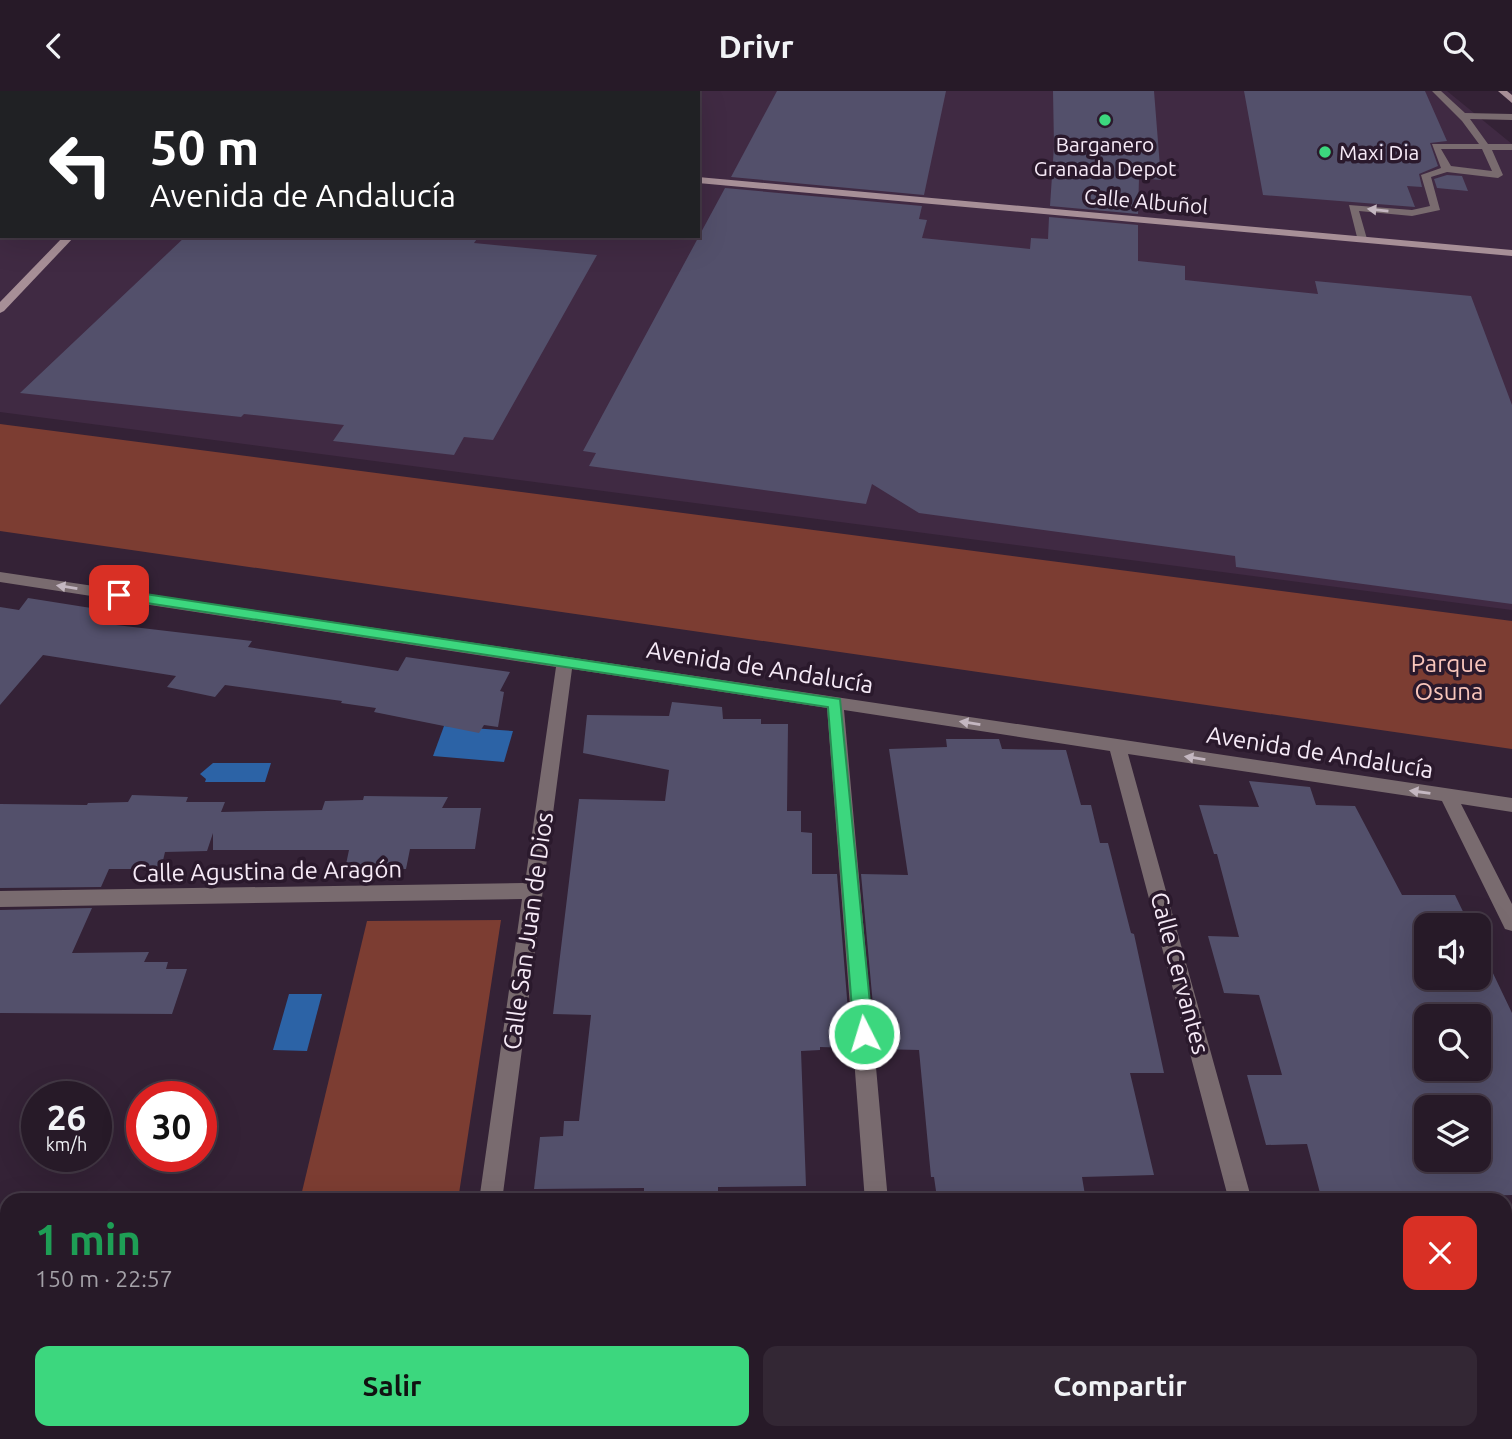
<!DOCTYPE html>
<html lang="es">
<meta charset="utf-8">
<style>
:root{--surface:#271a28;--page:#332734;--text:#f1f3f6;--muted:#a4a1a8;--line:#433845;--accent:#3cd77e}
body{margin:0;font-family:Ubuntu,sans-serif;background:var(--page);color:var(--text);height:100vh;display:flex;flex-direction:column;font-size:26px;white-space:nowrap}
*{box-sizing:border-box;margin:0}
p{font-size:23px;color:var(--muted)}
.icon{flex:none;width:38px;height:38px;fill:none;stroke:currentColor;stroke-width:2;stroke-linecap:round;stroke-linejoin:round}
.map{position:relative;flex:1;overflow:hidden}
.details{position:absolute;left:0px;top:1102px;width:1512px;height:247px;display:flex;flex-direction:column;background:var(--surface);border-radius:21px 21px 0 0;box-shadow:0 7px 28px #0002,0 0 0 2px var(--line)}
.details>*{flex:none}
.hud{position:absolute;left:0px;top:0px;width:700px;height:147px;box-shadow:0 7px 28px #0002,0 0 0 2px var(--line);background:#202124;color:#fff;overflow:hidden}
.buttons{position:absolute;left:1414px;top:822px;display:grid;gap:14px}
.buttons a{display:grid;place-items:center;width:77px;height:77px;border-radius:14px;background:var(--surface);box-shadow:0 7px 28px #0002,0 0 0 2px var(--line);font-size:35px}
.speed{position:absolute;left:21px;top:990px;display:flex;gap:14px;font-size:35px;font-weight:700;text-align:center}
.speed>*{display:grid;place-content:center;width:91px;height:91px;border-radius:50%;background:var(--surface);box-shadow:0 7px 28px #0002,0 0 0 2px var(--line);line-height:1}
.speed small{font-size:18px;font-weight:400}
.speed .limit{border:10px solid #d22;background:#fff;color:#111}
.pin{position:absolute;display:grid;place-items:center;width:60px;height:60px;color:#fff;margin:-30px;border-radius:14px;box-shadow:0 4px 10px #0006}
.me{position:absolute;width:77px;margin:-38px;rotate:355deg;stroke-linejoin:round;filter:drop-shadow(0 0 5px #0008)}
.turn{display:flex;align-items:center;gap:24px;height:147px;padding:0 35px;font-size:32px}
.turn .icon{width:91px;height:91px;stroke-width:2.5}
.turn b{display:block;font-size:49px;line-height:60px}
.round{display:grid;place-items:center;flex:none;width:74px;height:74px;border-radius:14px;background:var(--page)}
.headline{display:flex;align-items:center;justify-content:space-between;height:119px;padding:0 35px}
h1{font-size:42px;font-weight:700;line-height:52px;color:#1e9e55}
.action{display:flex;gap:14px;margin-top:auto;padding:14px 35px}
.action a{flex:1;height:80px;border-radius:14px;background:var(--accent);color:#111;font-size:28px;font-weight:700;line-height:80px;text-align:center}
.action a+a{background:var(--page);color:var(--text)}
header{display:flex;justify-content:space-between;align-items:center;height:91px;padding:0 35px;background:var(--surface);font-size:32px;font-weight:700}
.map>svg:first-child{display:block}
.built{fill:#402a43;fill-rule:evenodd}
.green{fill:#7c3d32}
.water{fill:#2c63a6}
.building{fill:#53506b;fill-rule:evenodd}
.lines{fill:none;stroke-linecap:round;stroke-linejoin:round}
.lane{fill:#796b6f;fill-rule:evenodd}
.street{fill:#796b6f;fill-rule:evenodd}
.secondary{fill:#a78f97;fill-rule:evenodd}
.oneway{fill:#c4b7c1}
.route{fill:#3cd77e;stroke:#278c52;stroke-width:2}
.poi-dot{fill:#3cd77e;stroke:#2a192c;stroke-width:2.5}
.labels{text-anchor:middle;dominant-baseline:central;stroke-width:7;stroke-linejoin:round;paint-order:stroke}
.far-poi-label{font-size:21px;fill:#f6eaf7;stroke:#2a192c}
.far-street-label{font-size:21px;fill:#f6eaf7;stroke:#2a192c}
.park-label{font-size:24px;fill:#f9c6bb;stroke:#2a192c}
.street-label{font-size:24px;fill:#f6eaf7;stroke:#2a192c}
</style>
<header><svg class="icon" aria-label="back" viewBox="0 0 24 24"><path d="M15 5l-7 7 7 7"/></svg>Drivr<svg class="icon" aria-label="search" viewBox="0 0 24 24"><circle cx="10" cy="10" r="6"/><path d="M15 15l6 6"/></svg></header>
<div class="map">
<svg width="1512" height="1348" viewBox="0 0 1512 1348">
<rect width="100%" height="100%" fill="#342236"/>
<path class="built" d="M0,0H1447L1512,53V519L0,321ZM2,2H698V145H2Z"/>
<g class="green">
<polygon points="0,333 1512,530 1512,658 0,440"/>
<polygon points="501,829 458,1109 300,1109 367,830"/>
<rect x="1505" y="1247" width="7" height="86"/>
<polygon points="241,1342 425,1342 424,1348 240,1348"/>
</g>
<g class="water">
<polygon points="444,635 513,640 504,671 433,665"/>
<polygon points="213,672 271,672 265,691 205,691 206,688 200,683"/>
<polygon points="289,903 322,903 307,960 273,959"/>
</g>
<g class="building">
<polygon points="777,0 946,0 924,104 731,86"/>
<polygon points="1053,0 1154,0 1161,89 1139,87 1138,123 1050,115 1054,55"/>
<polygon points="1244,0 1425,0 1447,50 1430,52 1438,75 1419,83 1422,96 1407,95 1415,116 1263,104"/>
<polygon points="1447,84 1462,85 1468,100 1437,97 1434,88"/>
<polygon points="725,97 922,115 919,128 927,129 922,147 1030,158 1031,147 1048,148 1049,126 1138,134 1138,170 1185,175 1185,189 1318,203 1315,190 1471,205 1512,314 1512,513 1236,476 1235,465 919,422 872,393 866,413 589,375 596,362 583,360"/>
<polygon points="186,145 479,145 474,152 597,164 493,349 464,346 454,364 333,350 344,334 244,323 241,326 20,302"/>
<polygon points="28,507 110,520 116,534 252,550 248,556 398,580 406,566 510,581 500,600 504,601 498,636 484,634 479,642 374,621 376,617 341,612 342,610 225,594 215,606 167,596 176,585 43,564 0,614 0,516 19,519"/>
<polygon points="672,611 722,616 723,628 761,628 761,633 788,633 787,720 801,720 801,741 812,742 812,783 837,783 851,957 820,956 820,959 801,960 806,1095 718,1096 718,1105 712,1105 712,1110 654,1110 655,1105 644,1105 644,1097 534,1098 540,1046 563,1045 564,1030 579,1030 591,924 553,923 579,708 665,710 669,679 583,662 587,624 669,625"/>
<polygon points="946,648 999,648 1002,658 1066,659 1081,714 1091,714 1100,752 1108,752 1131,842 1134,843 1164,982 1130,982 1154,1084 1082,1086 1085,1104 937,1107 934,1086 931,1086 919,959 877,958 861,783 908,784 889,658 947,656"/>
<path d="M1249,690L1310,696L1316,714L1355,715L1402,804H1455L1470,835H1426V887H1479V853L1512,922V1104L1409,1107L1320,1102L1307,1053L1266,1054L1247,984H1282L1259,904L1224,902L1208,845L1239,846L1217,763H1214L1199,714L1259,716ZM1426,926H1479V978H1426ZM1426,1017H1479V1069H1426Z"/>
<polygon points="132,704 188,706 186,711 225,711 221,721 322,719 325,710 363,709 364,705 448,706 442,717 481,717 475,758 410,758 406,778 345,778 349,759 213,759 213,742 207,760 165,761 161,778 109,778 101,796 0,797 0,713 87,714 88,712 128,711"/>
<polygon points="92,817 72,862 149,861 144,871 168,871 166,878 187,878 172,923 0,922 0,819"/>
</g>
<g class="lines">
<path class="lane" d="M1432,0H1441L1465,22L1512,23V29L1470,28L1488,53H1512V59H1492L1503,84L1498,87L1447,81L1431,86L1440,119L1412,125L1359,120L1367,148L1358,150L1349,114L1412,119L1430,115L1421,84L1441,77L1432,53H1479L1462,30ZM1441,58H1482L1492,80L1451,75Z"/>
<g class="street">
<polygon points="592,0 600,0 591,2"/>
<polygon points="0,481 1512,707 1512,721 1461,713 1512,813 1512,840 1505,838 1442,710 1128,663 1252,1110 1229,1110 1110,660 844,619 888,1110 865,1110 827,617 572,578 502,1110 479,1110 522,808 0,816 0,800 525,792 556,576 0,491"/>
<rect x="1505" y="1170" width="7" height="24"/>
<rect x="0" y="1188" width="7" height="24"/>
<polygon points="446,1342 472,1342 471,1348 445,1348"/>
<rect x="881" y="1342" width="26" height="6"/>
<polygon points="1293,1342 1319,1342 1321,1348 1295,1348"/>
</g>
<g class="secondary">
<polygon points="216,0 225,0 215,2"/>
<polygon points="1498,0 1507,0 1512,4 1512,12"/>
<rect x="0" y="38" width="2" height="6"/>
<polygon points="698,86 1512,159 1512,165 698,92"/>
<polygon points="64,145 75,145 4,220 0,222 0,211"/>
</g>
</g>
<defs><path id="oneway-solid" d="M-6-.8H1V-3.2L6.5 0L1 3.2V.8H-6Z" transform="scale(1.75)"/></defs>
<g class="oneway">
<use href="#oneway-solid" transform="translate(1378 119) rotate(-174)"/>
<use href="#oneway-solid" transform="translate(67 496) rotate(-171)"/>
<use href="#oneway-solid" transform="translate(970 632) rotate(-171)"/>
<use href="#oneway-solid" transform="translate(1195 667) rotate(-171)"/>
<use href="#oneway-solid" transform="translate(1420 701) rotate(-172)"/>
</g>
<polygon class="route" points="119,499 840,608 873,943 870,949 864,952 857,949 854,943 828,616 114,507 112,504"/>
<g class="poi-dot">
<circle cx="1105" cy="29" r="7"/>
<circle cx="1325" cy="61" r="7"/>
</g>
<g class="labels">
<g class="far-poi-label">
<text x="1105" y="53">Barganero<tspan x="1105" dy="24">Granada Depot</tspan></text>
<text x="1339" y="61" text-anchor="start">Maxi Dia</text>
</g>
<g class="far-street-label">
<text transform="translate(1146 110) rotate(5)">Calle Albuñol</text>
</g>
<g class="park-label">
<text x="1449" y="572">Parque<tspan x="1449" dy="28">Osuna</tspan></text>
</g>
<g class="street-label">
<text transform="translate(760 576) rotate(9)">Avenida de Andalucía</text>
<text transform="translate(1320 661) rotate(9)">Avenida de Andalucía</text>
<text transform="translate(267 780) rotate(-1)">Calle Agustina de Aragón</text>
<text transform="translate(528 840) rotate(-82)">Calle San Juan de Dios</text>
<text transform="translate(1180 882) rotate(75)">Calle Cervantes</text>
</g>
</g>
</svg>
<div class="buttons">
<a><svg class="icon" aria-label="sound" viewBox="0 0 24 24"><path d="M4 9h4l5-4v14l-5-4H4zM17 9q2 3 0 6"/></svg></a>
<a><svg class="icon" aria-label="search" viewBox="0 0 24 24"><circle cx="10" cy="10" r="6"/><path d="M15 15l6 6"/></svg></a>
<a><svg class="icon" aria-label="layers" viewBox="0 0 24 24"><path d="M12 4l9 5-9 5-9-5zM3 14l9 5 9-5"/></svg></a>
</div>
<div class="speed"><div>26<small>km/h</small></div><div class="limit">30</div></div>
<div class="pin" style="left:119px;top:504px;background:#d93025"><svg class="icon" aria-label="arrive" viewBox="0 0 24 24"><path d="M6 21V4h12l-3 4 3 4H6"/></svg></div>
<svg class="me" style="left:864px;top:943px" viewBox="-20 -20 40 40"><circle r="17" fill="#3cd77e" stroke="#fff" stroke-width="3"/><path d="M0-11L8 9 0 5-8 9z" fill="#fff"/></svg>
<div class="hud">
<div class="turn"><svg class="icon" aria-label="left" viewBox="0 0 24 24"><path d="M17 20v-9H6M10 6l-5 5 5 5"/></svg><div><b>50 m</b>Avenida de Andalucía</div></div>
</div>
<section class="details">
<div class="headline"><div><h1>1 min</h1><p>150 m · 22:57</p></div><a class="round" style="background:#d93025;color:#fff"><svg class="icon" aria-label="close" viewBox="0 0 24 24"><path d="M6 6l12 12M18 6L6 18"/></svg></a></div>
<div class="action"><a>Salir</a><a>Compartir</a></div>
</section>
</div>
